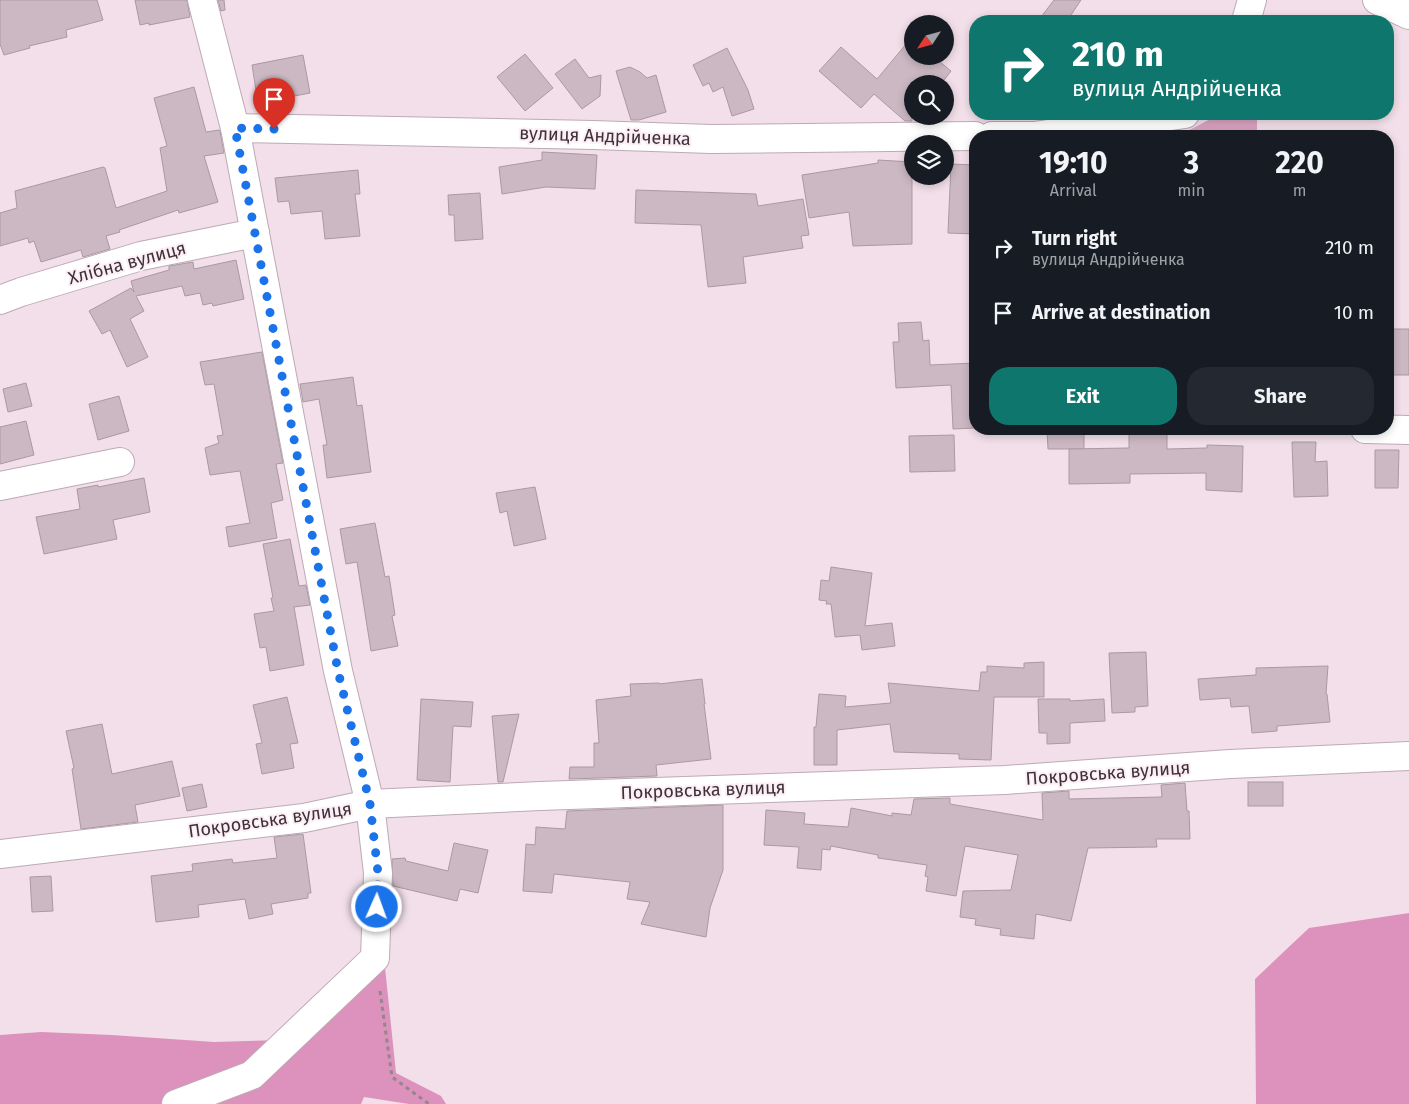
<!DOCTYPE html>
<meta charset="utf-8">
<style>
:root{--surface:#171b24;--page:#242831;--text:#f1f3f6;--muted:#9ea1a6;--accent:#0f766e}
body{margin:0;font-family:"Fira Sans",sans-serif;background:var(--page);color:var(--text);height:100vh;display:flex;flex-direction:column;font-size:19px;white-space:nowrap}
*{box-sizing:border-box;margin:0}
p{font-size:16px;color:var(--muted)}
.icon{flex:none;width:28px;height:28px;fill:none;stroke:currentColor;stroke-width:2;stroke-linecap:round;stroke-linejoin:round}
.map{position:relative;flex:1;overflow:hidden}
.drawer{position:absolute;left:969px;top:130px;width:425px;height:305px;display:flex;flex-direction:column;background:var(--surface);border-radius:20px;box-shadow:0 2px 8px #0003}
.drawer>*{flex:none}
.guide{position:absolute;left:969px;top:15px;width:425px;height:105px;border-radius:20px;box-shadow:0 2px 8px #0003;background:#0f766e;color:#fff;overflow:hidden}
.needle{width:32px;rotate:234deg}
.controls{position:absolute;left:904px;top:15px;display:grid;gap:10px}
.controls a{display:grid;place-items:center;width:50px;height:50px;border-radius:50%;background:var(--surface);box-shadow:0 2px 8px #0003;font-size:25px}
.pin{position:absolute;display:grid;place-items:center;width:42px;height:42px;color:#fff;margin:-51px -21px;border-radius:50% 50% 50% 0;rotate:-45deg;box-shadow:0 0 5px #0007}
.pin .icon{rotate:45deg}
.me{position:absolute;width:55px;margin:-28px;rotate:2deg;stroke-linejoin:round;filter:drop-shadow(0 0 4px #0008)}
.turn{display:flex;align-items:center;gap:18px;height:105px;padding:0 20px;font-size:22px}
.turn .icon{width:65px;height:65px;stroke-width:2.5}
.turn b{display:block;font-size:35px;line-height:42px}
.eta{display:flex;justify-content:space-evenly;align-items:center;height:85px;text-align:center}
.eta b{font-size:30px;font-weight:700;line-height:35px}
.cta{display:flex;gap:10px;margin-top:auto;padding:10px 20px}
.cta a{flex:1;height:58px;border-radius:20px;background:var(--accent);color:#fff;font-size:20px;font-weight:700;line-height:58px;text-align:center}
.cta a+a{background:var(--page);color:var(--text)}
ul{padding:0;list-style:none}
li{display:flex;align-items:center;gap:15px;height:65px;padding:0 20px}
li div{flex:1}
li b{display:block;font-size:19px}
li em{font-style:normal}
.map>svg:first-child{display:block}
.green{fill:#d9a2c0}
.forest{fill:#dc92bc}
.building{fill:#cbb8c2;stroke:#ab99a2}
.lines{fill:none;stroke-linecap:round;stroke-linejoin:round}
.minor-casing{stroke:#bdaab4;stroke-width:30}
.path{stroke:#93868d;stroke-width:3;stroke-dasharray:4 4;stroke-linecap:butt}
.minor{stroke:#fff;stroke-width:28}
.route{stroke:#1a73e8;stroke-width:9;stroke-dasharray:0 16.2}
.labels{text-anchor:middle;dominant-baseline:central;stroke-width:4;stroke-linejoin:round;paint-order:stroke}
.street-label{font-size:18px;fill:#3b3337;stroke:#fdedf5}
</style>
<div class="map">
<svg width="1409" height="1104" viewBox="0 0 1409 1104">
<rect width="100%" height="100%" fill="#f2dfe9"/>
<polygon class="green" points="1220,114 1257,114 1257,136 1178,136"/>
<g class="forest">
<polygon points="1409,913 1409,1104 1256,1104 1255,979 1309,928"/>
<polygon points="384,958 396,1073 441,1096 446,1104 409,1104 364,1097 361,1104 0,1104 0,1035 41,1032 112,1035 214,1042 285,1040"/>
</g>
<g class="building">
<polygon points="0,0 97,0 103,20 66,30 67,37 29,46 30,48 4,55 0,44"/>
<polygon points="135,0 187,0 190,17 149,25 149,23 140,25"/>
<polygon points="218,0 224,0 225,10 221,11"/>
<polygon points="1054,0 1081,0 1067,21 1038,21"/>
<polygon points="907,43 912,47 912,56 933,56 951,71 941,84 912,84 912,121 905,121 874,94 861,108 819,71 841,47 877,79"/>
<polygon points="727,48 748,90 754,109 732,116 723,87 713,92 709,83 703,86 693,65"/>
<polygon points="525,54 553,88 525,111 497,77"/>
<polygon points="303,55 310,93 258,103 252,65"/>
<polygon points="575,59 589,78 601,75 600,96 582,109 555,74"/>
<polygon points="630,67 640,72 647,78 656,75 666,112 639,120 631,120 616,71"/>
<polygon points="194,87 206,132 219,130 220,131 224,153 204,156 218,202 179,213 178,210 119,230 120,232 106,236 110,249 83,257 81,250 41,262 34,241 29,243 28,238 0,246 0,213 17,208 15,191 103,167 105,168 116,208 167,191 160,148 167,146 154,98"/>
<polygon points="542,152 597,155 595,189 546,187 502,194 499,167 542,160"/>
<polygon points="878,160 912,162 912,244 853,246 849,212 809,218 802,175 878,163"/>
<polygon points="951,164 975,165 975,234 948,233"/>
<polygon points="358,170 360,194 355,194 360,236 325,239 322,211 291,214 289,201 278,202 275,178"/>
<polygon points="636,190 756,194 758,206 803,199 809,235 801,236 803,248 743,257 746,283 708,287 701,225 635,223"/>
<polygon points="480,193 483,239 455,241 454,215 449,215 448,195"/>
<polygon points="236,260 244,299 213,306 212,303 203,305 200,293 185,296 182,286 136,296 144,311 130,319 148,357 127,367 110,330 102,334 89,311 131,288 134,292 131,281 169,270 169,266 193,262 194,269"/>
<polygon points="921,322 923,341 929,340 930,365 975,363 975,428 953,429 951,385 896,388 893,342 899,342 898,323"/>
<rect x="1388" y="329" width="21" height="46"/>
<polygon points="262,352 283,463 276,464 283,500 271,503 277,538 229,547 226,527 250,523 240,471 210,475 205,448 219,443 217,436 223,435 214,384 205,385 200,362"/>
<polygon points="353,377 357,406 362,405 371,472 327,478 323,445 327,445 319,399 303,402 300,384"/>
<polygon points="26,383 32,406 8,412 3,389"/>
<polygon points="119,396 129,431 98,440 89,404"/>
<polygon points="26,421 34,455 0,464 0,427"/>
<polygon points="1084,429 1084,449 1048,449 1047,430"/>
<polygon points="1167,431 1167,449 1207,448 1207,445 1243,446 1242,492 1206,490 1206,473 1130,474 1130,483 1069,484 1069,449 1129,448 1129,432"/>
<polygon points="954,435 955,471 910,472 909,436"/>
<polygon points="1292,442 1316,442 1315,462 1327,461 1328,496 1294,497"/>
<polygon points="1375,450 1399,450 1398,488 1375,488"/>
<polygon points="144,478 150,512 113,520 117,539 44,554 36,517 80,509 77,489 98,485 98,487"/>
<polygon points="535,487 546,539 514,546 507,511 500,513 496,493"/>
<polygon points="375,523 385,577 389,576 395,615 392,616 398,646 371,651 357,562 346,564 340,529"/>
<polygon points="290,539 299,586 306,585 310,605 294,607 304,665 270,671 266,647 260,648 254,614 274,611 271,598 273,598 263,544"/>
<polygon points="831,567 872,573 865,626 892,623 895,646 862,650 860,635 835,637 831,604 826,604 827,601 819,600 821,580 829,581"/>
<polygon points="1146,652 1148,706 1135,707 1135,712 1112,713 1109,653"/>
<polygon points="1044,662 1044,697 994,697 991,760 959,759 959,754 894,752 890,724 837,730 837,765 814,765 814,727 816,727 819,694 846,696 845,707 891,703 888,683 979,691 981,672 987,672 987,666 1024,668 1024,663"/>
<polygon points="1328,666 1326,694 1327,694 1330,722 1277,726 1277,731 1252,733 1249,706 1231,707 1230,698 1200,700 1198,679 1256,675 1256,668"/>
<polygon points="702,679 705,704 704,704 711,759 656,765 657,776 569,779 570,767 594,767 594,743 599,743 596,700 631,696 630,684 659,683 659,684"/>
<polygon points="287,697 298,743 290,744 294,768 262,774 256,744 262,743 253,705"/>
<polygon points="421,699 473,702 471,727 453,726 450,782 417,780"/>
<polygon points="1038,699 1070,699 1070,701 1104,699 1105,721 1070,723 1070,743 1047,744 1047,733 1039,733"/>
<polygon points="519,714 503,782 498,782 492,716"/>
<polygon points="102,724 112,774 172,761 180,796 135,805 138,822 81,829 72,769 74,768 66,731"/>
<rect x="1248" y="782" width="35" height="24"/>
<polygon points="1185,783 1187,811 1189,811 1190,839 1156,839 1157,847 1088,848 1071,921 1036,914 1034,939 1000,935 1001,929 975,925 976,919 960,917 963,891 1011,890 1018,855 965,846 956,896 926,891 928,877 925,876 927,865 878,858 878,855 831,846 830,850 822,849 821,870 797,868 799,847 764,845 766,810 805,813 804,824 848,827 851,808 892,816 892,813 911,815 914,799 950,798 950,804 1043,820 1042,793 1069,791 1069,799 1162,797 1161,785"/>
<polygon points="202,784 207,807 187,811 182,788"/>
<polygon points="723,805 723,870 710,908 706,937 641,924 650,902 627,899 630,882 554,874 552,893 523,891 526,844 535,845 536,827 565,829 567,811"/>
<polygon points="303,834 311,893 308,893 308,898 271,904 273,914 249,919 245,899 198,905 199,917 156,922 151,876 193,871 192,864 232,859 233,863 277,858 274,837"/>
<polygon points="454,843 488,850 478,893 460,889 457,901 393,886 392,859 405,858 406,861 448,871"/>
<polygon points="51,876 53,911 32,912 30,877"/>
</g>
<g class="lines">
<defs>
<g id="minor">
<polyline points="1377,0 1409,15"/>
<polyline points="1246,21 1252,0"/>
<polyline points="235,128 593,135 711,139 975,136"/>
<polyline points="992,136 1034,136 1185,114"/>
<polyline points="0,300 21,292 141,256 255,233"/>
<polyline points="1365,429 1409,430"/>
<polyline points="0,486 120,462"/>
<polyline points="0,854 304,818 370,804 540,796 1005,780 1230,764 1409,756"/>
<polyline points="176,1104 252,1075 375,958 378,873 370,804 338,671 235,128 202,0"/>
</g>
</defs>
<use href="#minor" class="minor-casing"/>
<polyline class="path" points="380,991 392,1077 429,1104"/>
<use href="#minor" class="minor"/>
</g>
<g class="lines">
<polyline class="route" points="274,129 235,128 338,671 370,804 378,873 377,907"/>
</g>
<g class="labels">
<g class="street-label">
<text transform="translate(605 136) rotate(2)">вулиця Андрійченка</text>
<text transform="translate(127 263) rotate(-15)">Хлібна вулиця</text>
<text transform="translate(1108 773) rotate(-4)">Покровська вулиця</text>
<text transform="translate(703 790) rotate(-2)">Покровська вулиця</text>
<text transform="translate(270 820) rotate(-8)">Покровська вулиця</text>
</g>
</g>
</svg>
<div class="controls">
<a><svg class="needle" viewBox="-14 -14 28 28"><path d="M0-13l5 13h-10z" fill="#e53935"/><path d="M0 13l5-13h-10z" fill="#9ea1a6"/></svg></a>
<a><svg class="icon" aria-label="search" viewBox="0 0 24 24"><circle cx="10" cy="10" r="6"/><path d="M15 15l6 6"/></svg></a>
<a><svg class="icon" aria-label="layers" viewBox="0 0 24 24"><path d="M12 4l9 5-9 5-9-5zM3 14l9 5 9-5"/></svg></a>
</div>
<div class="pin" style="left:274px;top:129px;background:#d93025"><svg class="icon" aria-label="arrive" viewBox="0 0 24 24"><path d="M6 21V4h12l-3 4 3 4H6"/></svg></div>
<svg class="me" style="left:377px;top:907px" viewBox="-20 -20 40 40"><circle r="17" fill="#1a73e8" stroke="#fff" stroke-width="3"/><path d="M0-11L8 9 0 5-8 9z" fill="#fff"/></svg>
<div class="guide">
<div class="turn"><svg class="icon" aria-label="right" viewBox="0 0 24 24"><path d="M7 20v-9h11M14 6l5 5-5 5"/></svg><div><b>210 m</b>вулиця Андрійченка</div></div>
</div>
<section class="drawer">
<div class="eta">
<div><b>19:10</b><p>Arrival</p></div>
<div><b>3</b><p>min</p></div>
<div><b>220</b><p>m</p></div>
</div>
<ul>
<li><svg class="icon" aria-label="right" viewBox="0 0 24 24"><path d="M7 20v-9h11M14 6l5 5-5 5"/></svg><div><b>Turn right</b><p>вулиця Андрійченка</p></div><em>210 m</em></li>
<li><svg class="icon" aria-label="arrive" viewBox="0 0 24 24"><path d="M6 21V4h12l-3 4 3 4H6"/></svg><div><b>Arrive at destination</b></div><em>10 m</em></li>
</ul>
<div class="cta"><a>Exit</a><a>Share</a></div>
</section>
</div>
